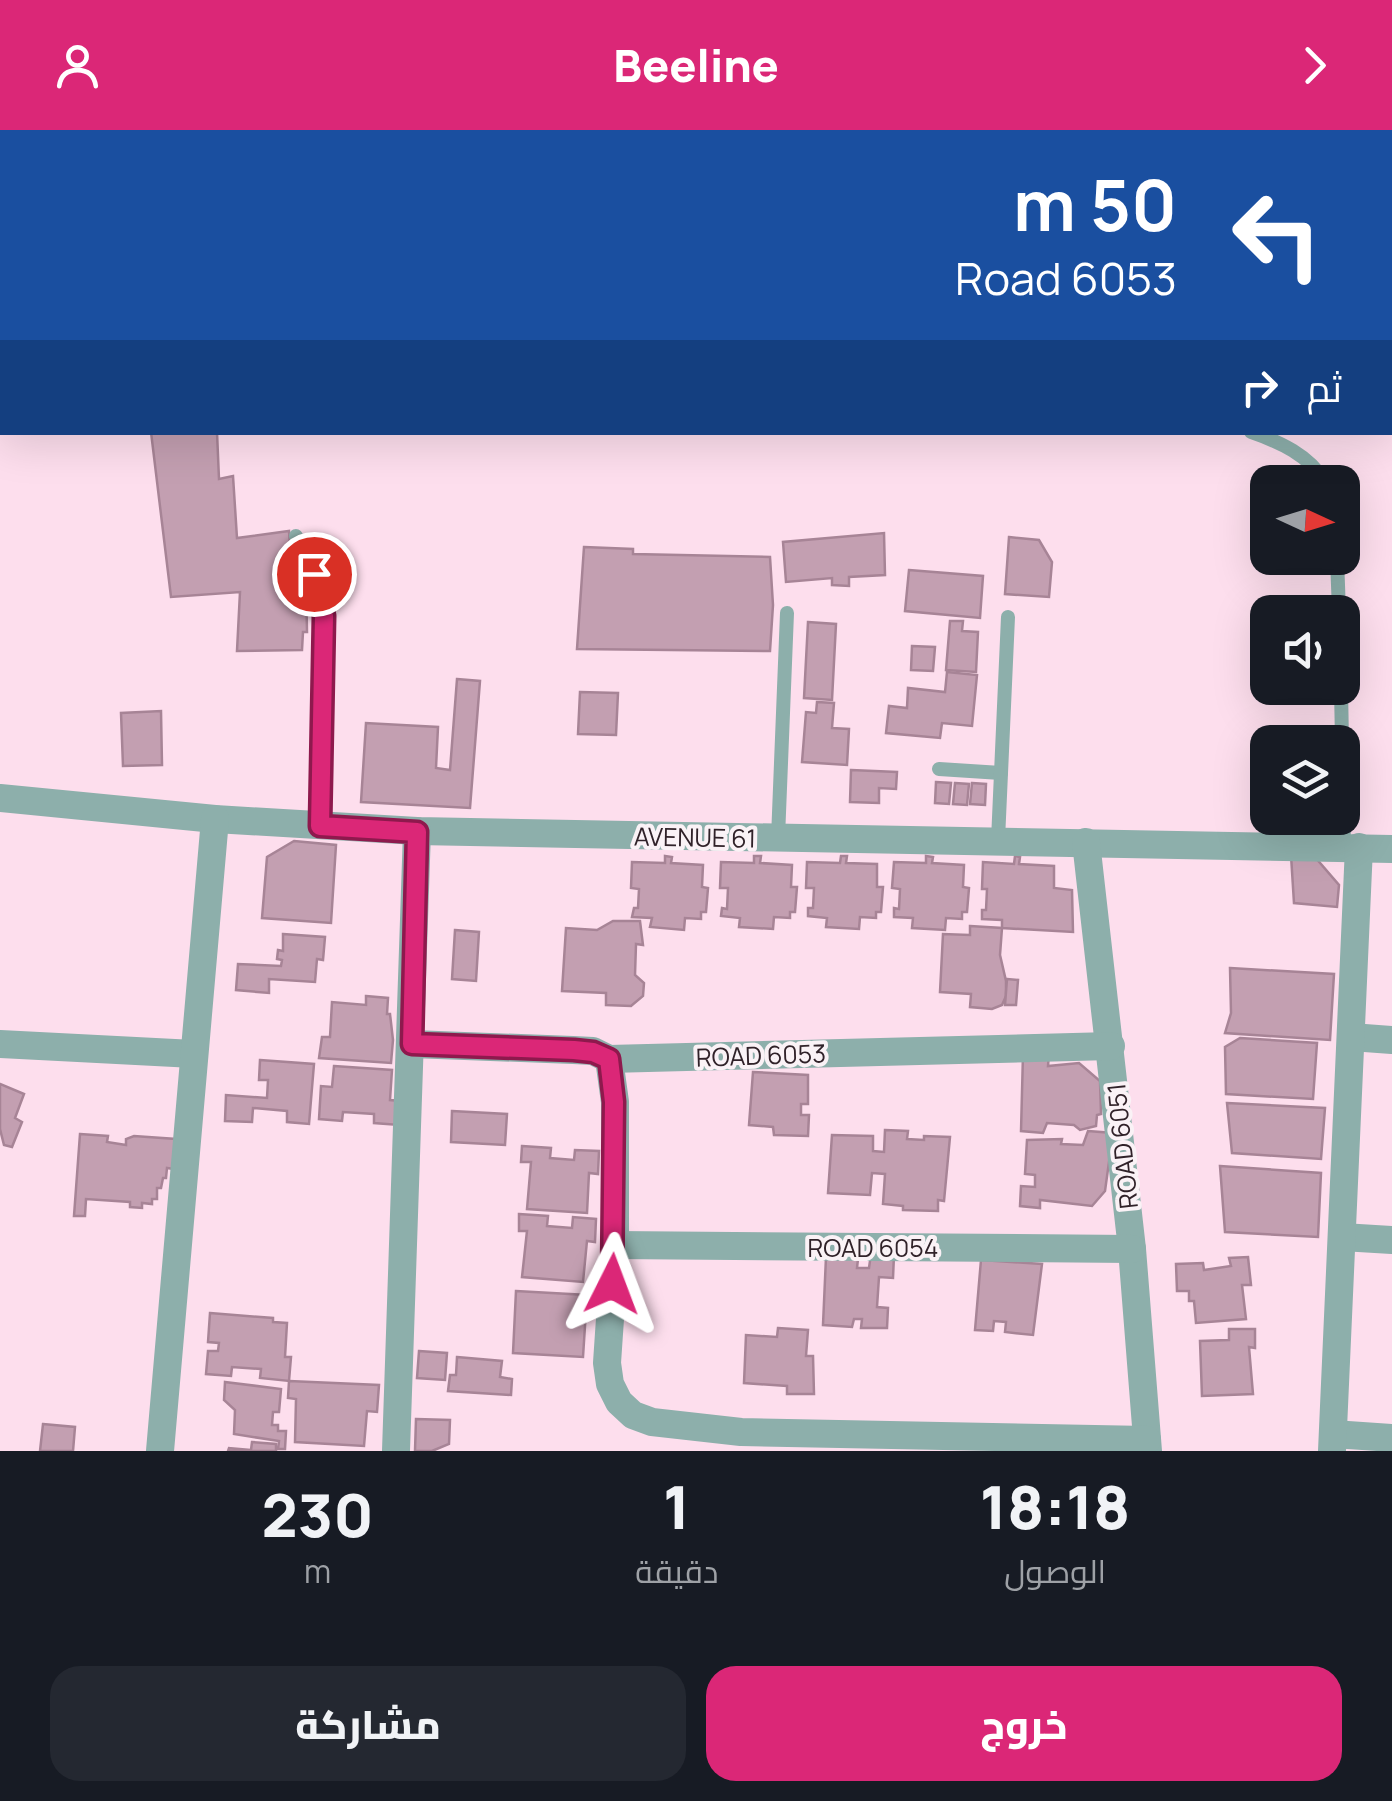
<!DOCTYPE html>
<html lang="ar">
<meta charset="utf-8">
<style>
:root{--surface:#171b24;--page:#242831;--text:#f1f3f6;--muted:#9ea1a6;--accent:#db2777}
body{margin:0;font-family:Manrope,Cairo,sans-serif;background:var(--page);color:var(--text);direction:rtl;height:100vh;display:flex;flex-direction:column;font-size:38px;white-space:nowrap}
*{box-sizing:border-box;margin:0}
p{font-size:32px;color:var(--muted)}
.icon{flex:none;width:55px;height:55px;fill:none;stroke:currentColor;stroke-width:2;stroke-linecap:round;stroke-linejoin:round}
.map{position:relative;height:1321px;overflow:hidden;direction:ltr}
.panel{display:flex;flex-direction:column;background:var(--surface);flex:1}
.panel>*{flex:none}
.hud{position:absolute;left:0px;top:0px;width:1392px;height:305px;box-shadow:0 10px 40px #0002;direction:rtl;background:#1a4fa0;color:#fff;overflow:hidden}
.needle{width:65px;rotate:94deg}
.controls{position:absolute;left:1250px;top:335px;display:grid;gap:20px}
.controls a{display:grid;place-items:center;width:110px;height:110px;border-radius:20px;background:var(--surface);box-shadow:0 10px 40px #0002;font-size:50px}
.pin{position:absolute;display:grid;place-items:center;width:85px;height:85px;color:#fff;margin:-42px;border:5px solid #fff;border-radius:50%;box-shadow:0 2px 10px #0007}
.me{position:absolute;width:110px;margin:-55px;rotate:3deg;stroke-linejoin:round;filter:drop-shadow(0 0 8px #0008)}
.turn{display:flex;align-items:center;gap:35px;height:210px;padding:0 50px;font-size:45px}
.turn .icon{width:130px;height:130px;stroke-width:2.5}
.turn b{display:block;font-size:70px;line-height:85px}
.then{display:flex;align-items:center;height:95px;padding:0 50px;background:#0003;gap:20px;font-size:38px}
.eta{display:flex;justify-content:space-evenly;align-items:center;height:170px;text-align:center}
.eta b{font-size:60px;font-weight:800;line-height:70px}
.primary-button{display:flex;gap:20px;margin-top:auto;padding:20px 50px}
.primary-button a{flex:1;height:115px;border-radius:30px;background:var(--accent);color:#fff;font-size:40px;font-weight:800;line-height:115px;text-align:center}
.primary-button a+a{background:var(--page);color:var(--text)}
header{display:flex;justify-content:space-between;align-items:center;height:130px;padding:0 50px;background:var(--accent);color:#fff;font-size:45px;font-weight:800}
.map>svg:first-child{display:block}
.building{fill:#c39fb1;stroke:#a78496;stroke-width:2.5}
.lines{fill:none;stroke-linecap:round;stroke-linejoin:round}
.service{stroke:#8dafab;stroke-width:14}
.minor{stroke:#8dafab;stroke-width:28}
.route-casing{stroke:#8e194d;stroke-width:25}
.route{stroke:#db2777;stroke-width:18}
.labels{text-anchor:middle;dominant-baseline:central;stroke-width:8;stroke-linejoin:round;paint-order:stroke}
.street-label{font-size:25px;fill:#302229;stroke:#faf2f6}
</style>
<header><svg class="icon" aria-label="forward" viewBox="0 0 24 24"><path d="M9 5l7 7-7 7"/></svg>Beeline<svg class="icon" aria-label="person" viewBox="0 0 24 24"><circle cx="12" cy="8" r="4"/><path d="M4 21q1-7 8-7t8 7"/></svg></header>
<div class="map">
<svg width="1392" height="1321" viewBox="0 0 1392 1321">
<rect width="100%" height="100%" fill="#fddeed"/>
<g class="building">
<polygon points="77,0 146,0 147,2 78,2"/>
<polygon points="205,0 276,0 277,2 205,2"/>
<polygon points="151,302 217,302 219,349 233,346 237,408 289,401 291,433 301,433 300,451 306,451 307,502 303,502 302,520 237,521 240,462 171,467"/>
<polygon points="884,403 885,445 849,447 849,456 832,455 832,448 786,452 783,412"/>
<polygon points="1009,407 1039,410 1052,432 1049,467 1005,464"/>
<polygon points="584,417 633,419 633,424 770,427 773,475 770,521 577,519"/>
<polygon points="909,440 983,446 980,488 905,481"/>
<polygon points="950,491 963,491 962,501 978,502 976,542 946,540"/>
<polygon points="808,492 836,494 832,570 804,568"/>
<polygon points="912,516 935,517 933,541 911,540"/>
<polygon points="947,542 977,545 972,596 942,593 940,608 886,603 889,576 907,578 908,558 945,562"/>
<polygon points="457,549 480,551 470,678 361,672 366,593 438,597 436,638 450,640"/>
<polygon points="580,562 618,563 616,605 578,604"/>
<polygon points="817,572 834,573 832,598 849,599 847,635 802,632 806,582 816,583"/>
<polygon points="161,581 162,635 123,636 121,583"/>
<polygon points="851,640 897,642 896,659 879,658 879,673 850,672"/>
<polygon points="936,652 951,653 949,674 935,673"/>
<polygon points="955,653 969,654 967,675 953,674"/>
<polygon points="972,653 986,654 985,675 970,674"/>
<polygon points="294,711 336,715 331,793 262,788 267,727"/>
<polygon points="1291,725 1314,726 1339,755 1337,777 1294,773"/>
<polygon points="665,726 672,727 671,733 703,735 702,757 708,758 706,782 701,782 701,789 685,788 684,800 650,797 652,788 632,787 634,778 638,778 639,759 631,758 632,732 665,733"/>
<polygon points="754,726 761,726 760,733 792,735 791,757 797,757 795,782 790,782 790,788 774,787 773,799 739,797 740,788 721,786 722,778 727,779 728,758 720,758 721,732 754,733"/>
<polygon points="841,726 847,726 846,733 877,734 877,757 883,757 881,782 876,782 876,788 860,787 859,799 826,797 827,788 808,786 808,778 813,778 814,758 806,758 807,732 840,733"/>
<polygon points="926,726 933,727 932,733 964,735 963,757 969,758 967,782 962,782 962,789 946,788 945,800 912,798 913,788 894,787 894,778 899,779 900,759 892,758 894,732 926,733"/>
<polygon points="1015,726 1020,727 1019,734 1054,736 1054,758 1072,760 1073,802 1002,798 1002,790 982,789 982,780 986,780 987,759 982,759 983,732 1014,734"/>
<polygon points="613,791 640,791 643,815 636,814 635,845 644,853 643,866 631,876 606,875 606,863 562,861 566,798 597,800"/>
<polygon points="970,796 1002,798 1000,825 1006,851 1006,866 1002,875 992,879 970,877 971,864 940,862 943,804 970,805"/>
<polygon points="455,800 479,802 476,851 452,849"/>
<polygon points="283,804 325,807 323,830 317,829 315,852 269,849 269,863 236,860 238,834 281,836 282,830 277,829 278,820 283,821"/>
<polygon points="1230,838 1334,844 1330,910 1225,903 1231,883"/>
<polygon points="1007,849 1018,850 1016,875 1005,875"/>
<polygon points="366,866 388,868 387,884 390,884 393,910 391,933 319,928 322,907 330,907 332,872 366,875"/>
<polygon points="1240,908 1317,913 1313,969 1226,964 1225,917"/>
<polygon points="1023,924 1049,924 1048,936 1079,933 1100,951 1101,984 1097,985 1096,996 1080,1000 1074,995 1047,993 1043,1003 1021,1001"/>
<polygon points="260,930 314,934 309,994 287,992 287,981 253,978 252,992 225,991 226,965 267,968 268,950 259,950"/>
<polygon points="334,936 392,940 390,970 401,971 399,995 374,993 374,984 343,982 342,991 319,989 321,956 332,957"/>
<polygon points="753,942 808,945 808,974 801,974 801,985 809,985 808,1006 774,1005 773,997 749,995"/>
<polygon points="0,954 24,964 15,988 22,992 12,1017 4,1015 0,999"/>
<polygon points="1227,973 1325,978 1321,1029 1232,1023"/>
<polygon points="452,981 507,984 505,1015 451,1012"/>
<polygon points="885,1000 908,1001 907,1009 924,1010 924,1006 950,1007 944,1071 938,1070 938,1081 903,1080 903,1076 883,1074 885,1044 872,1043 870,1065 828,1063 832,1005 873,1006 873,1021 884,1022"/>
<polygon points="1088,1001 1113,1003 1105,1061 1092,1076 1040,1070 1040,1078 1020,1076 1021,1056 1035,1057 1035,1045 1025,1044 1027,1010 1062,1009 1061,1014 1083,1015"/>
<polygon points="80,1004 108,1006 107,1012 126,1015 126,1009 134,1006 176,1009 174,1039 167,1038 166,1048 163,1048 161,1058 157,1058 157,1069 152,1069 152,1074 142,1073 142,1078 130,1077 130,1072 86,1069 85,1086 74,1086"/>
<polygon points="522,1016 551,1018 550,1028 574,1030 575,1020 599,1021 598,1044 589,1043 587,1083 527,1079 531,1032 521,1032"/>
<polygon points="1220,1036 1321,1043 1318,1107 1225,1102"/>
<polygon points="519,1084 548,1086 547,1096 572,1098 573,1087 596,1089 595,1112 587,1111 583,1152 522,1147 527,1101 519,1101"/>
<polygon points="871,1124 894,1125 893,1148 879,1147 877,1177 888,1178 887,1198 861,1198 862,1189 854,1189 852,1197 823,1195 826,1127 858,1129 857,1138 869,1138"/>
<polygon points="1248,1127 1251,1155 1242,1155 1246,1189 1196,1193 1194,1171 1189,1171 1189,1161 1177,1161 1176,1134 1203,1133 1204,1140 1231,1136 1229,1128"/>
<polygon points="981,1130 1042,1134 1033,1205 1005,1202 1006,1192 994,1191 993,1201 975,1200"/>
<polygon points="516,1161 587,1165 583,1227 513,1223"/>
<polygon points="210,1183 273,1188 273,1192 287,1193 285,1227 291,1227 289,1251 260,1248 261,1239 232,1237 231,1246 206,1244 208,1221 218,1221 219,1213 208,1212"/>
<polygon points="778,1198 808,1200 806,1226 813,1226 814,1264 787,1264 787,1256 744,1253 746,1205 777,1207"/>
<polygon points="1229,1199 1255,1199 1255,1218 1249,1217 1253,1264 1202,1266 1200,1211 1229,1210"/>
<polygon points="419,1221 447,1223 445,1250 417,1248"/>
<polygon points="457,1227 502,1231 500,1247 512,1249 511,1265 448,1261 450,1245 456,1245"/>
<polygon points="289,1251 379,1255 377,1282 367,1281 364,1316 295,1312 296,1269 288,1268"/>
<polygon points="225,1252 281,1259 279,1282 273,1282 272,1295 278,1295 278,1301 286,1301 285,1319 278,1319 279,1311 234,1304 235,1280 224,1270"/>
<polygon points="416,1289 450,1290 449,1314 432,1321 415,1321"/>
<polygon points="43,1294 75,1297 73,1321 40,1321"/>
<polygon points="252,1312 276,1314 276,1321 228,1321 229,1318 251,1320"/>
</g>
<g class="lines">
<g class="service">
<polyline points="0,94 2,95"/>
<path d="M1251,302C1280,312 1309,325 1325,352"/>
<polyline points="296,406 313,444 324,486 320,695"/>
<polyline points="1337,428 1339,482"/>
<polyline points="1341,558 1342,612"/>
<polyline points="1342,613 1344,717"/>
<polyline points="939,639 1001,643"/>
<polyline points="778,708 787,483"/>
<polyline points="998,710 1008,487"/>
</g>
<g class="minor">
<polyline points="0,668 215,689 417,701 1392,719"/>
<polyline points="1086,712 1132,1119 1148,1321"/>
<polyline points="1351,907 1392,910"/>
<polyline points="0,914 194,924"/>
<polyline points="412,914 573,920 593,921 609,929 1111,916"/>
<polyline points="609,929 615,972 615,1115 607,1233 610,1254 619,1272 633,1285 652,1292 741,1302 1147,1310"/>
<polyline points="1342,1107 1392,1110"/>
<polyline points="615,1115 1132,1119"/>
<polyline points="1333,1304 1392,1308"/>
<polyline points="160,1321 215,689"/>
<polyline points="396,1321 417,701"/>
<polyline points="1332,1321 1359,717"/>
</g>
</g>
<g class="lines">
<defs>
<polyline id="route" points="314,444 324,486 320,696 417,702 412,914 574,920 593,922 609,929 614,972 612,1154"/>
</defs>
<use href="#route" class="route-casing"/>
<use href="#route" class="route"/>
</g>
<g class="labels">
<g class="street-label">
<text transform="translate(695 707) rotate(1)">AVENUE 61</text>
<text transform="translate(761 925) rotate(-2)">ROAD 6053</text>
<text transform="translate(1122 1016) rotate(-96)">ROAD 6051</text>
<text x="873" y="1117">ROAD 6054</text>
</g>
</g>
</svg>
<div class="controls">
<a><svg class="needle" viewBox="-14 -14 28 28"><path d="M0-13l5 13h-10z" fill="#e53935"/><path d="M0 13l5-13h-10z" fill="#9ea1a6"/></svg></a>
<a><svg class="icon" aria-label="sound" viewBox="0 0 24 24"><path d="M4 9h4l5-4v14l-5-4H4zM17 9q2 3 0 6"/></svg></a>
<a><svg class="icon" aria-label="layers" viewBox="0 0 24 24"><path d="M12 4l9 5-9 5-9-5zM3 14l9 5 9-5"/></svg></a>
</div>
<div class="pin" style="left:314px;top:444px;background:#d93025"><svg class="icon" aria-label="arrive" viewBox="0 0 24 24"><path d="M6 21V4h12l-3 4 3 4H6"/></svg></div>
<svg class="me" style="left:612px;top:1154px" viewBox="-20 -20 40 40"><path d="M0-17L14 15 0 8-14 15z" fill="#db2777" stroke="#fff" stroke-width="4"/></svg>
<div class="hud">
<div class="turn"><svg class="icon" aria-label="left" viewBox="0 0 24 24"><path d="M17 20v-9H6M10 6l-5 5 5 5"/></svg><div><b>50 m</b>Road 6053</div></div>
<div class="then">ثم<svg class="icon" aria-label="right" viewBox="0 0 24 24"><path d="M7 20v-9h11M14 6l5 5-5 5"/></svg></div>
</div>
</div>
<section class="panel">
<div class="eta">
<div><b>18:18</b><p>الوصول</p></div>
<div><b>1</b><p>دقيقة</p></div>
<div><b>230</b><p>m</p></div>
</div>
<div class="primary-button"><a>خروج</a><a>مشاركة</a></div>
</section>
